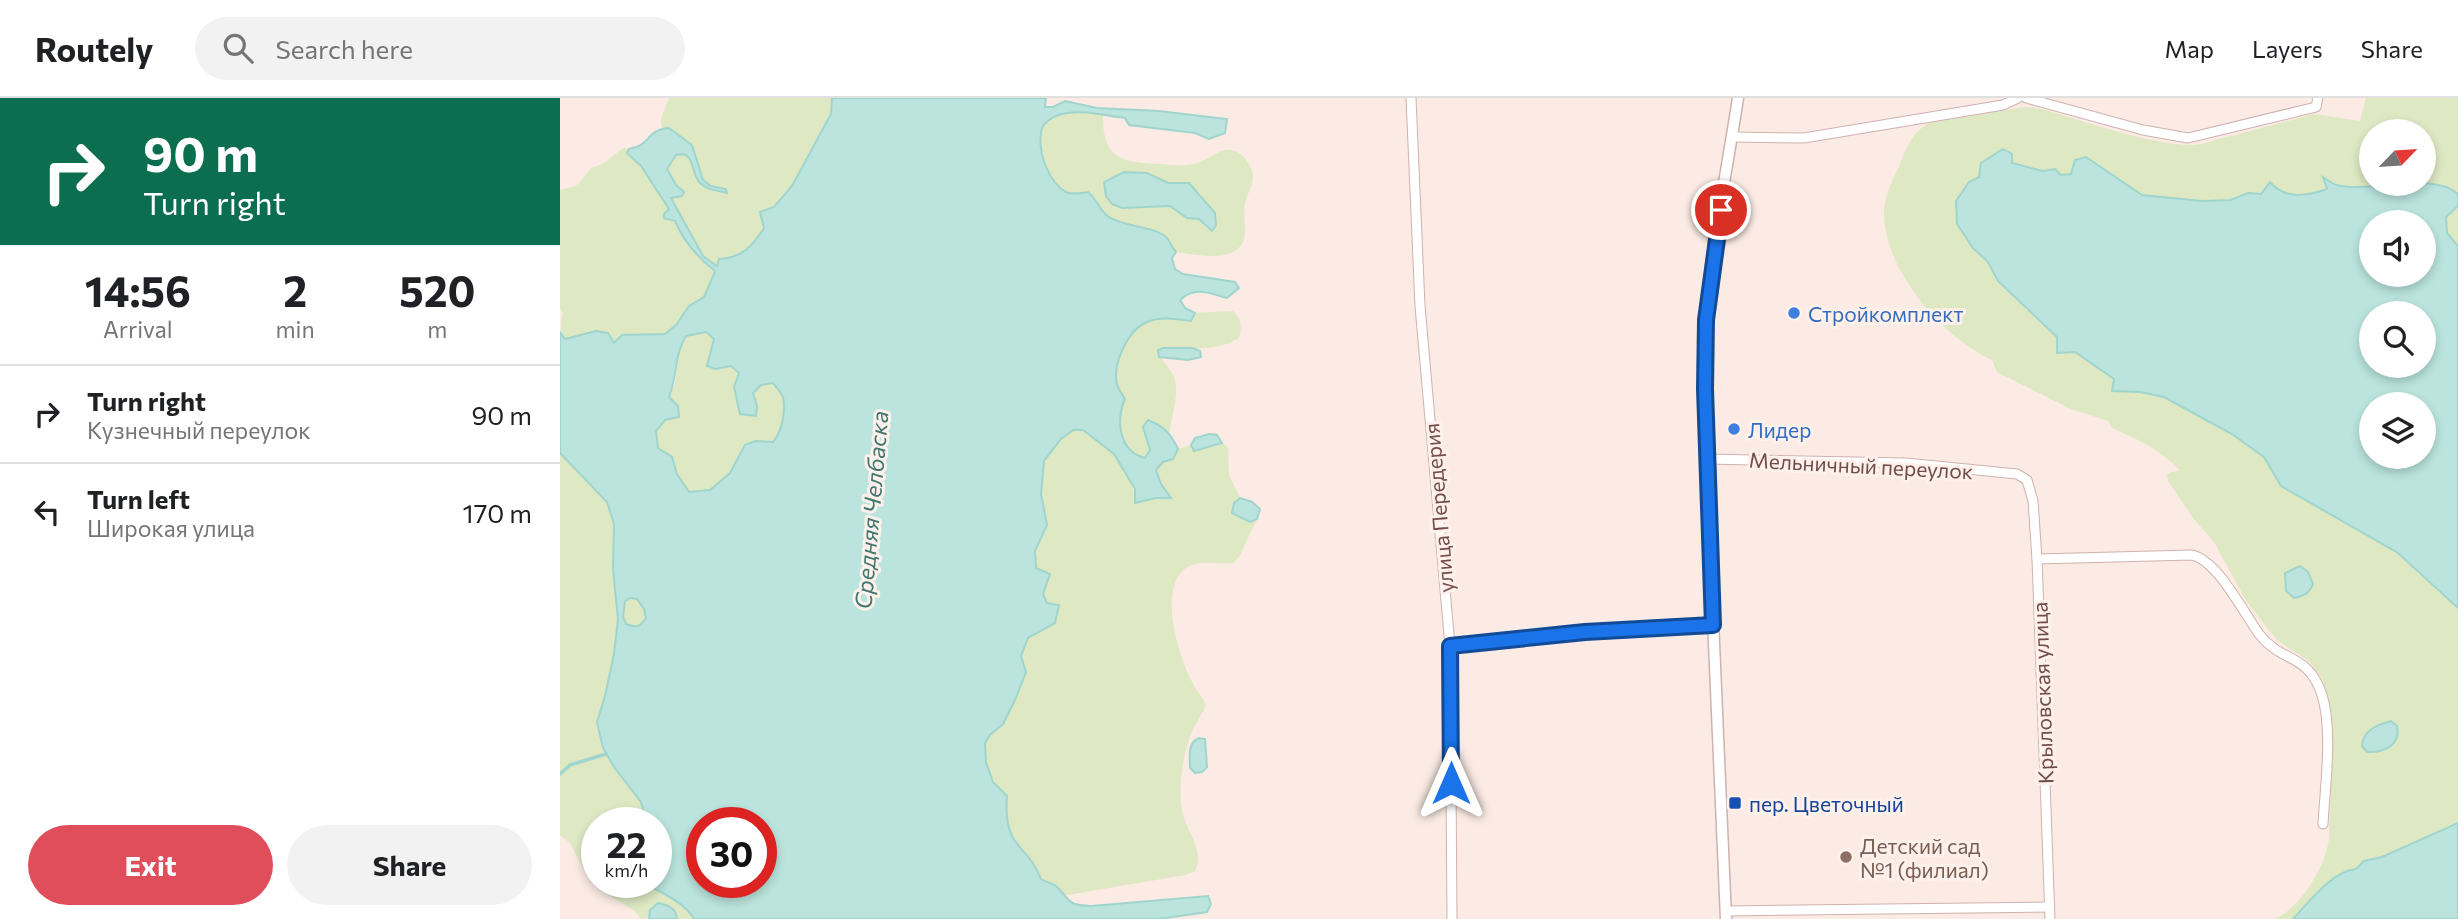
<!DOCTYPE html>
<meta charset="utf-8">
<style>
:root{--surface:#fff;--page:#f2f2f2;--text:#202124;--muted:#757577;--line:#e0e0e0;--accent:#e04e5c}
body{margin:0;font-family:Commissioner,sans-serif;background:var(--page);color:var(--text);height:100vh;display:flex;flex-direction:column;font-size:26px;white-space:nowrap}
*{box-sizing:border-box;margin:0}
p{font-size:23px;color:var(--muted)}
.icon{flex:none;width:38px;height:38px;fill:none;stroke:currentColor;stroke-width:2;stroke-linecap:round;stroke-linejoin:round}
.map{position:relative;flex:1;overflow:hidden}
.panel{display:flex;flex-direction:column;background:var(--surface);width:560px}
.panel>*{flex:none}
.guide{background:#0b6e4f;color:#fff;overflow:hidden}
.needle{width:46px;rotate:65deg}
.buttons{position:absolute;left:1799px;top:21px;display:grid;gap:14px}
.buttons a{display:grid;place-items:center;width:77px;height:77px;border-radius:50%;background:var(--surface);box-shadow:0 4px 10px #0003;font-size:35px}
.speed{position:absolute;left:21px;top:709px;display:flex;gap:14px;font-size:35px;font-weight:700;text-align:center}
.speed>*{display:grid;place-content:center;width:91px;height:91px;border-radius:50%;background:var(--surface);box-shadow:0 4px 10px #0003;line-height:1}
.speed small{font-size:18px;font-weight:400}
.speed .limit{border:10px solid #d22;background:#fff;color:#111}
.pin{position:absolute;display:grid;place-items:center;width:60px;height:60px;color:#fff;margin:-30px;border:4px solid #fff;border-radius:50%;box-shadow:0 2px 7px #0007}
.me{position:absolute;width:77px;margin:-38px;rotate:0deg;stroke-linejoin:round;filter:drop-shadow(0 0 5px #0008)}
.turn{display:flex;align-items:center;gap:24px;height:147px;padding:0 28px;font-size:32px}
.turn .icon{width:91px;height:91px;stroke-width:2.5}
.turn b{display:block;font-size:49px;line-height:60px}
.eta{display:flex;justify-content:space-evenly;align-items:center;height:119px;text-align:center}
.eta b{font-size:42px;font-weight:700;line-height:49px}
.cta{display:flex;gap:14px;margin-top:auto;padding:14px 28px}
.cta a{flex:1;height:80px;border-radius:42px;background:var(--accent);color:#fff;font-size:28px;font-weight:700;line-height:80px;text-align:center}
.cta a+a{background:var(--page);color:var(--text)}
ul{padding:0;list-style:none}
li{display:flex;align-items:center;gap:21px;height:98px;padding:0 28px;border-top:2px solid var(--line)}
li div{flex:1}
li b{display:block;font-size:26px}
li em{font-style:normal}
header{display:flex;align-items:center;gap:42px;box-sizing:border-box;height:98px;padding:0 35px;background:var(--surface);border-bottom:2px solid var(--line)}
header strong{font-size:33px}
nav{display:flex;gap:38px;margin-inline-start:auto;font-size:24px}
.search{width:490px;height:63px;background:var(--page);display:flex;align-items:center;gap:18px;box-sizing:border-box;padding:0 24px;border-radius:38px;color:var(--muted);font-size:26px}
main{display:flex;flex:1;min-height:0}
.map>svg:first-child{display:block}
.green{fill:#dee8c3;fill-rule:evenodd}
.water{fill:#bae4dd;stroke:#a0d5cd;stroke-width:2;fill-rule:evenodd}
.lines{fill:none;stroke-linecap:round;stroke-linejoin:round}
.stream{stroke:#a0d5cd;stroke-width:3.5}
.minor-casing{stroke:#ceb2ae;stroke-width:11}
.tertiary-casing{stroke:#ceb2ae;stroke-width:13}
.minor{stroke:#fff;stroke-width:9}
.tertiary{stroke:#fff;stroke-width:10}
.route-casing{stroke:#114b97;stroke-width:18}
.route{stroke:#1a73e8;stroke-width:12}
.shop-dot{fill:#3f7fe0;stroke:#fef0ea;stroke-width:2.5}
.transit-dot{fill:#1a4fb4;stroke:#fef0ea;stroke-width:2.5}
.education-dot{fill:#8d6e63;stroke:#fef0ea;stroke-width:2.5}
.labels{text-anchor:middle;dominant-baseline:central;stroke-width:6;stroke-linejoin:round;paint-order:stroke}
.shop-label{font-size:21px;fill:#366cbe;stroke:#fef0ea;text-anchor:start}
.street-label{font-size:21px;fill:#734c4b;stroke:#fef0ea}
.transit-label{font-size:21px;fill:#164399;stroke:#fef0ea;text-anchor:start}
.education-label{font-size:21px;fill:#785e54;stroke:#fef0ea;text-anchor:start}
.water-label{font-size:23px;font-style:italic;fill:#40786f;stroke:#fef0ea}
</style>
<header>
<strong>Routely</strong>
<div class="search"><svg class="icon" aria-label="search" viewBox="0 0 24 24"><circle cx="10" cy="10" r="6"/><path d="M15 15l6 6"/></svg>Search here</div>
<nav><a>Map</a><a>Layers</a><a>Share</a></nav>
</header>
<main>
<section class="panel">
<div class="guide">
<div class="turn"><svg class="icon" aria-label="right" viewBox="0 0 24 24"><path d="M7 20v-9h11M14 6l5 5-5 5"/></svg><div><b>90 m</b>Turn right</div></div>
</div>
<div class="eta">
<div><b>14:56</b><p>Arrival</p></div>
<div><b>2</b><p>min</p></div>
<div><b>520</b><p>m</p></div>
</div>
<ul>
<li><svg class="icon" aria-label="right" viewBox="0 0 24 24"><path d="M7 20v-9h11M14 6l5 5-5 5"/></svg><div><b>Turn right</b><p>Кузнечный переулок</p></div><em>90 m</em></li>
<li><svg class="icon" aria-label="left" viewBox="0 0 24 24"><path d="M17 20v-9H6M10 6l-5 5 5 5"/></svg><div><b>Turn left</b><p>Широкая улица</p></div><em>170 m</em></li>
</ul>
<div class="cta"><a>Exit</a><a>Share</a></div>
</section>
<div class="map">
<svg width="1898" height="821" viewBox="0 0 1898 821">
<rect width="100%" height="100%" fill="#fbebe4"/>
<g class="green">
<path d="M109,0H272L271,16L252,55L232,88L214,109L193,148L174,161L157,168L143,158L111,99L116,100L121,90L116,87L108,74C109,66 117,48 128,59C133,64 131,69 134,74C138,81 149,88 155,94L162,93L161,89L151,88L143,82L132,47L109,31H102L101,21Z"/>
<path d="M1806,0H1898V96L1892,90L1863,86L1864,33H1811V86H1821C1800,89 1782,92 1764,79L1767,91C1749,97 1732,100 1716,91L1701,96L1688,95L1671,102L1641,103L1582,97L1526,59L1511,77H1501L1495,71L1483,73L1451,65L1409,84L1396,103L1397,126L1413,150L1428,164L1438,183L1497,239V255L1515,254L1554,281L1552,293L1580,294L1604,299L1672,336L1704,359L1721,388L1838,455L1898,510V725L1822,759L1804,763L1796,771L1749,805L1733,821H1714C1741,812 1773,758 1769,730L1773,636L1767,594L1762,580L1749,563L1718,543L1708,531L1687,504L1654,444L1633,420L1608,383L1607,377L1611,374L1620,373C1602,352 1577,341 1552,330L1548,323L1511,311L1437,274L1432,262C1382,239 1324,172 1324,115C1324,99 1332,83 1339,69C1346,51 1351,35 1369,25L1464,9L1482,11C1524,23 1596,49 1637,47L1754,16L1800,23Z"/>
<path d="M516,14L543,17C542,61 562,65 601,66C613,67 626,69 638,65C650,61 659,50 672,52C680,53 688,63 691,70C697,84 688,92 685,105C683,115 685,123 685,132C686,168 638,157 616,154L606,140L598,135L560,125L545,118L536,101C526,99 511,98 503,92C494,85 489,75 486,64C475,33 483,19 516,14ZM586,75L608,85H617L638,93L655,115L646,130L639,121L627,120L610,108L562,110Z"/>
<path d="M64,50L69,51L67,55C85,71 97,90 109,112L104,120L115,123L136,156L155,173L144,199L129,208L116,227L105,236L62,237L55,246L36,233L4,241C0,232 0,226 3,216L0,210V92C23,87 18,86 31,70C48,66 50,58 64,50Z"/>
<polygon points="1898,108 1898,148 1887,135 1886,119"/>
<path d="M673,213C682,221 682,229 679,240C661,251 642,251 621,250C613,250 605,249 598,252C600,262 609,268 613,277C621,296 611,315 610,335L601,327L585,360C578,358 572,354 567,348C556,332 553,280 559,262C563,249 574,229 588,224C602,218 616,221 631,223L635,215Z"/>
<path d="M146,234L154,241L147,268L155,271L171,268L180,275L197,308L193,295L201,287L213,285C216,289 221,294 223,299C226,314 222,334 213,344H195L185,347L170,375L150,393L129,394L117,376L112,359L98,351L96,333C105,321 105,311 110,297C112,292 115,287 116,281C117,264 117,254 126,238Z"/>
<path d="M513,332C542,331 575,377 575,404L610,399L601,386L596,372L603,364L613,361L618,351L631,347L634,353L662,345L668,349L669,377L680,400L674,405L689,424L697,421L680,457L674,465C661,467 648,463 635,466C592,477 619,564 635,589C639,596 643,599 646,607C642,616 637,623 633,631C623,655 618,686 622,712C625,732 646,753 635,773L625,777L502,798L497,789L481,781C473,761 467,759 455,743C446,730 446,713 447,698C434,685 419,665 426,644C428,635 440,632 444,624C454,602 454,557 469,539C472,536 479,533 483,530L487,506L482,496L490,477L476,470C475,446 481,448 486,429C488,421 484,409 482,402C476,369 488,351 513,332Z"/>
<path d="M0,355L47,404L54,426L53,471L58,521L54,556L45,598L37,624L43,650L54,669L81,704L87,724H37V784C50,784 70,780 83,784C95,788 128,810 134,821H117L116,815L81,821L76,814L42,793L22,769L10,745L0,737Z"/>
<path d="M70,499L77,500L84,511L86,520C80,528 76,530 66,526L63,520L65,503Z"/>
</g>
<g class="water">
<path d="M272,0H486L485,9H493L505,3L537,10L599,13L667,21L665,35L649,41L635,35L569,27L565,20C545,18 519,10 499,17C491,20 482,26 481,35C478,54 489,85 506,94C512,97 521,95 528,94C537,101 540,114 549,119C563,129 596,128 607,140C610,144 612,150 616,154L612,160L615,171L623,176L675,184L679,190L667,200C649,195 635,188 620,202L625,210L635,215L631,223C616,221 601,218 587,224C568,232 552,266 557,286C558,291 563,297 565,301C556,322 558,353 585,360L590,352L583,329L588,322C605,329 611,336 618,351L613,361L603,364L596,372L601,386L611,400H596L575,405V391L554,356L523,332H513L501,341L484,363L481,396L487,427L475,453L476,470L490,476L483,496L487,505L499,507L495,525L468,540L461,558L466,574L455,602L443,626L430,637L425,645L426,664L433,684L447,698C446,713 446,730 455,743C467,759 473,761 481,781C486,784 494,786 497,789C512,804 507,807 531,808L648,798L651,806L647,814L599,821H134C125,804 98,793 82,784H96V724H87L81,704L54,669L43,650L37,624L45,598L54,556L58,521L53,471L54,426L47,404L0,355V234L5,241L36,233L48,235L54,245L62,237L105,236L116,227L129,208L144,199L154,176L155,173C137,159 124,144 115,123L104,120V116L109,111L81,68L67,55L69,51C91,48 85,32 109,30L132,47L143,82L151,88L166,91L167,95C157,92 148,93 140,85C130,75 136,52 116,57L107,71L116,87L124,94L122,98L111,100L143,158L157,168L159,161C181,160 192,149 204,130L200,114L214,109L232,88L271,16ZM146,234L154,241L147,268L155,271L171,268L179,275L174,289L180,316L196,318L197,308L193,295L201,287L213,285C216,289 221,294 223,299C226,313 222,334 213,344L195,343L185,347L170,375L150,392L129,394L117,376L112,359L98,350L96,333L105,322L119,319L118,308L109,299C118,277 113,260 126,238ZM70,500L77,501L84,511L86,520C80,529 76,530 66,526L63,519L65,503ZM142,724H201V784H142Z"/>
<path d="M1443,51L1452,56V65L1483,73L1495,71L1501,77L1511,76L1515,62L1526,59L1582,97L1642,103L1671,102L1688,95L1701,96L1710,84C1725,102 1747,98 1767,91L1763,79C1768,82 1772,86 1777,87C1809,96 1871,72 1898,96V108L1886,119L1887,135L1898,148V510L1838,455L1721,388L1704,359L1672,336L1604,299L1580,294L1552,293L1554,281L1515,254L1497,255V239L1438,183L1428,164L1413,150L1397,126L1396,103L1409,84L1419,79L1421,65ZM1811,124H1864V177H1811ZM1811,215H1864V268H1811ZM1811,306H1864V359H1811Z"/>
<polygon points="564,74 587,75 608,85 629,85 655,115 656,127 652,133 639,121 627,120 610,108 562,110 552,106 546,98 544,84"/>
<polygon points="603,250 633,250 640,253 641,259 628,262 599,259 598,252"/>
<polygon points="649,336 657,337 662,345 634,353 631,347 635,340"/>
<polygon points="680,400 692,404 700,411 697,421 690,424 672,415 674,405"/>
<path d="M1740,468L1748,474L1753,486C1750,495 1744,498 1734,500L1726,493L1725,475Z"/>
<path d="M1831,623L1837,628C1841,647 1824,655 1807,654L1802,648C1803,632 1817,627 1831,623Z"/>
<path d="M639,640L645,641L647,669L642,674L635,675L630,670C630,658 627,645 639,640Z"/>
<path d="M1898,725V821H1733C1749,804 1772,773 1796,771L1804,763L1822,759Z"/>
<path d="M98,805C108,807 116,810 117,821H89L90,812Z"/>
</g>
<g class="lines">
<polyline class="stream" points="0,676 10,667 46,656"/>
<defs>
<g id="minor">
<polyline points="851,0 860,208 890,548 892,821"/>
<polyline points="1466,0 1583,32 1628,40 1756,9 1758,0"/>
<polyline points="1172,39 1244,40 1443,7 1458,0"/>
<polyline points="1146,361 1346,365 1457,376 1467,382 1473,403 1477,461 1490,821"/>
<path d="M1477,461L1631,457C1656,460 1684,515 1699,536C1722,566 1748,554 1762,597C1773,632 1765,689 1763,726"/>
<polyline points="890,548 1025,534 1153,527"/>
<polyline points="1166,813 1489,809"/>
</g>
<path id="tertiary" d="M1166,821L1146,361C1145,315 1144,268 1146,222C1151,149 1167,72 1178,0"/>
</defs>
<use href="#minor" class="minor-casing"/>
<use href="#tertiary" class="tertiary-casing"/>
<use href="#minor" class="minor"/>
<use href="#tertiary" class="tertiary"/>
</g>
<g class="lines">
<defs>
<polyline id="route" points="891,685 890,548 1025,534 1153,527 1145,291 1146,222 1161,112"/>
</defs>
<use href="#route" class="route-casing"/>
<use href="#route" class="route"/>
</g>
<g class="shop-dot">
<circle cx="1234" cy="215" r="7"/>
<circle cx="1174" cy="331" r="7"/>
</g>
<rect class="transit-dot" x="1168" y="698" width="14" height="14" rx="3.5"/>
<circle class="education-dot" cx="1286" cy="759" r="7"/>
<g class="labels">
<g class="shop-label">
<text x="1248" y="215">Стройкомплект</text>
<text x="1188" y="331">Лидер</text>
</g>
<g class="street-label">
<text transform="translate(1301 367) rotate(3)">Мельничный переулок</text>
<text transform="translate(878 410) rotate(-95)">улица Передерия</text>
<text transform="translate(1482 595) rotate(-92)">Крыловская улица</text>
</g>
<g class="transit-label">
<text x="1189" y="705">пер. Цветочный</text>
</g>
<g class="education-label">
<text x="1300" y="747">Детский сад<tspan x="1300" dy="24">№1 (филиал)</tspan></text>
</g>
<g class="water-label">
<text transform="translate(311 412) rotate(-85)">Средняя Челбаска</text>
</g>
</g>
</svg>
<div class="buttons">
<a><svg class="needle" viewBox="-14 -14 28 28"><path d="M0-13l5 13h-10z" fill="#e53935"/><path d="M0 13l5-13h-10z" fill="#757577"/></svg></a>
<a><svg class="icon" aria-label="sound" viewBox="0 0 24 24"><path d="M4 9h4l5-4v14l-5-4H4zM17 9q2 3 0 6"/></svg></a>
<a><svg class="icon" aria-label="search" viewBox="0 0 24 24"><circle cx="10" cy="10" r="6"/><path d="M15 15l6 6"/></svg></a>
<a><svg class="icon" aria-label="layers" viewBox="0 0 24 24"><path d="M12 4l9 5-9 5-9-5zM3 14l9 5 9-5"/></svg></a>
</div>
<div class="speed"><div>22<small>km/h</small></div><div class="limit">30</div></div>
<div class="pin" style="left:1161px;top:112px;background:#d93025"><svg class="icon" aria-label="arrive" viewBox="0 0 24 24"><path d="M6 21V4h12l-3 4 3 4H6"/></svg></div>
<svg class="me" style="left:891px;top:685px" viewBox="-20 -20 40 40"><path d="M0-17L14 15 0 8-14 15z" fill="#1a73e8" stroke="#fff" stroke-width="4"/></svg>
</div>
</main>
